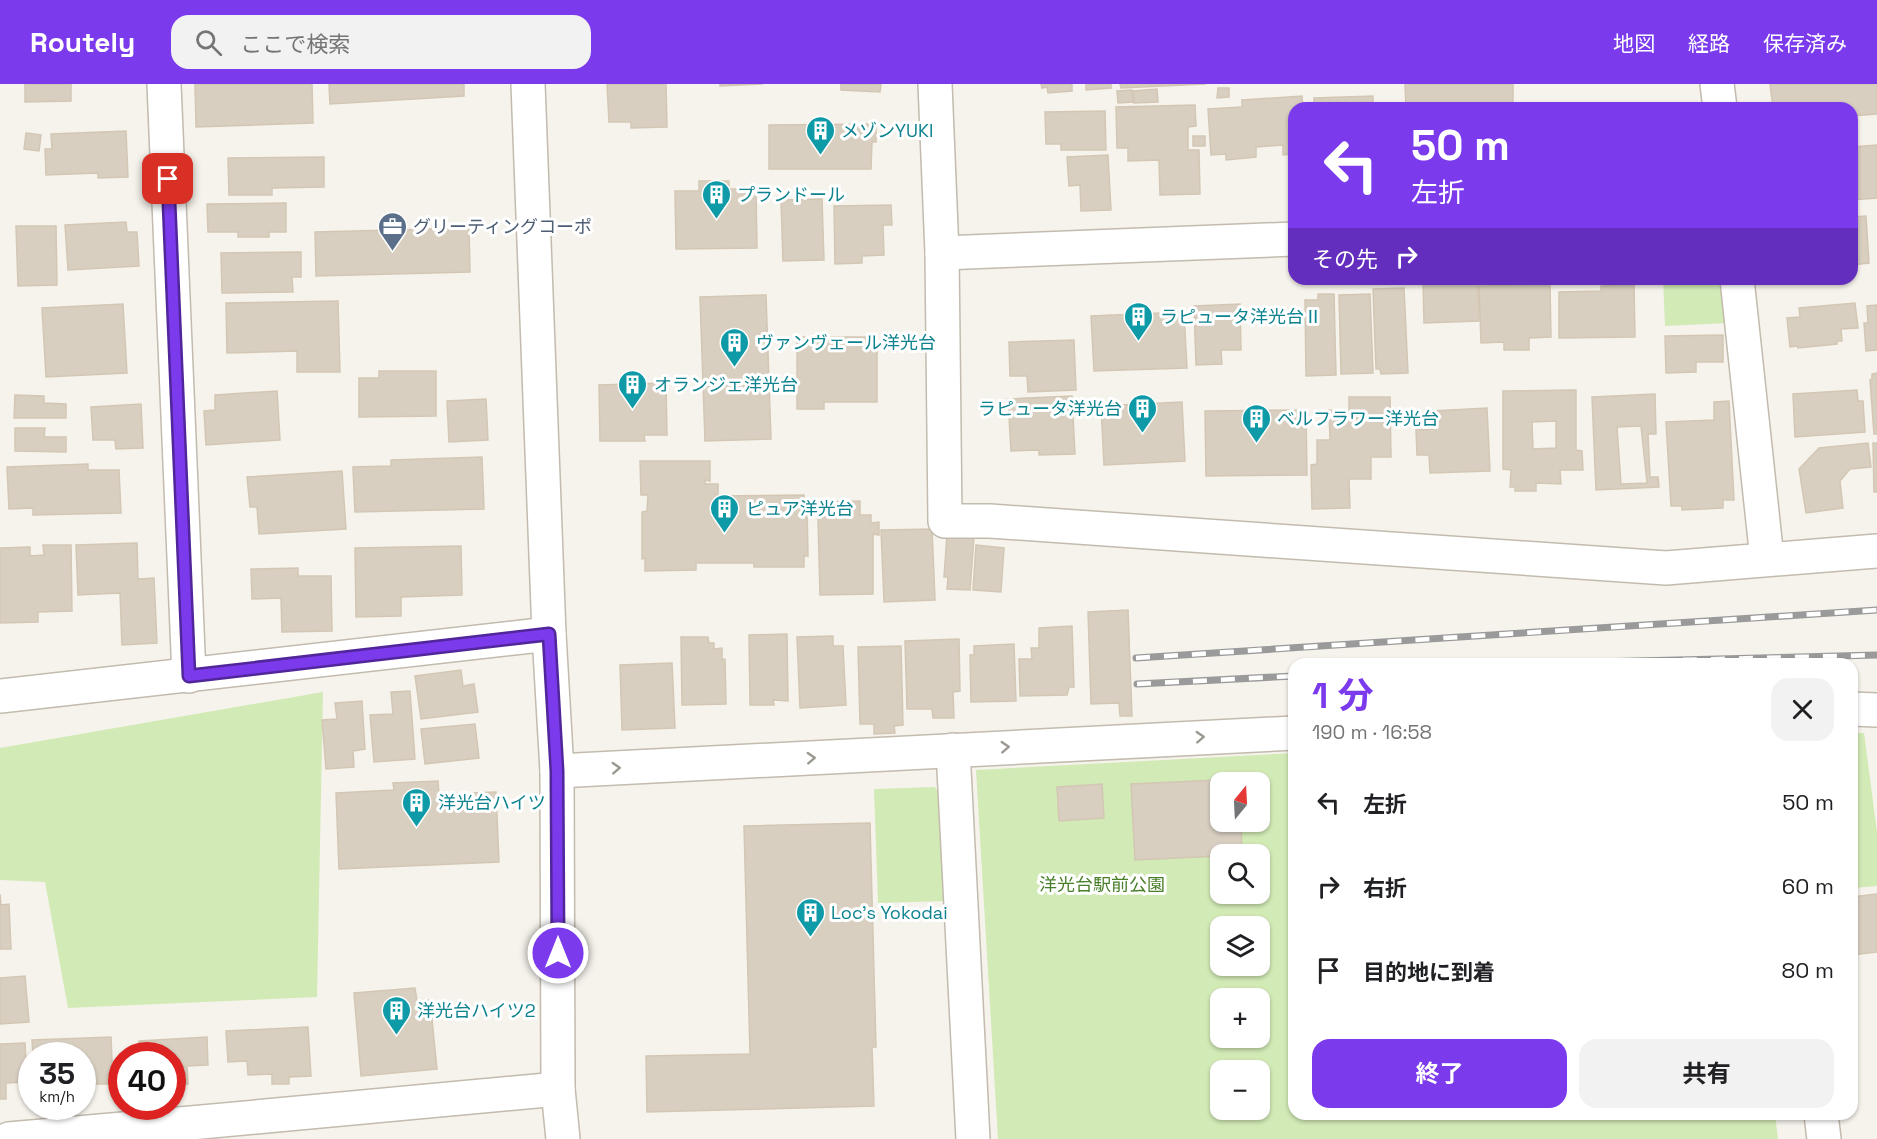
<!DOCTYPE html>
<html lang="ja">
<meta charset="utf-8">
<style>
:root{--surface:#fff;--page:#f2f2f2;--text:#202124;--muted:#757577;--accent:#7c3aed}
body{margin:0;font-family:"Space Grotesk","Noto Sans JP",sans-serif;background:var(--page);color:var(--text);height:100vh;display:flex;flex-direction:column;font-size:22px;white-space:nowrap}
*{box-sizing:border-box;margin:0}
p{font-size:20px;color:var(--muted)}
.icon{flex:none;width:33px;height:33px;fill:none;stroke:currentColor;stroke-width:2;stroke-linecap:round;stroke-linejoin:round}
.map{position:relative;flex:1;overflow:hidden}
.sheet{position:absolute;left:1288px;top:574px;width:570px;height:462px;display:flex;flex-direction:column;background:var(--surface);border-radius:18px;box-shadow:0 2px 4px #0004}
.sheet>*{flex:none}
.hud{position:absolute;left:1288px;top:18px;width:570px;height:183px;border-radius:18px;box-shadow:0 2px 4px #0004;background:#7c3aed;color:#fff;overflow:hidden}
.needle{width:39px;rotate:18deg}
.fabs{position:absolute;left:1210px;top:688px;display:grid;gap:12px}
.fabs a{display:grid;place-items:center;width:60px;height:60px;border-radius:12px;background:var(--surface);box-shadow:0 2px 4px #0004;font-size:30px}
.speed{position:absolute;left:18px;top:958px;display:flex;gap:12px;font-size:30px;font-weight:700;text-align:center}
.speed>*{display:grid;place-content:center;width:78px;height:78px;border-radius:50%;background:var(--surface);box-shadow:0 2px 4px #0004;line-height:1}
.speed small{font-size:15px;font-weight:400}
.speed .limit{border:9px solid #d22;background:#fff;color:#111}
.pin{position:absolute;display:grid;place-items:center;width:51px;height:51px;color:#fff;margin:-26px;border-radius:12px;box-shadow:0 3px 9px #0006}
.me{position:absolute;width:66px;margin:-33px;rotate:0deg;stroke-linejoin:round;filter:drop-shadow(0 0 4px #0008)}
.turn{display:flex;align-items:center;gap:21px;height:126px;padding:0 24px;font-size:27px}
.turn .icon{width:78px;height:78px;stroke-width:2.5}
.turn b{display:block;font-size:42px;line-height:51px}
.then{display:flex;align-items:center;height:57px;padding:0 24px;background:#0003;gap:12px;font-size:22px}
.round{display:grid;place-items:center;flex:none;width:63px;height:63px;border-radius:18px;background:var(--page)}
.headline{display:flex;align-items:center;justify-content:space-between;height:102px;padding:0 24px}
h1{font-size:36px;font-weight:700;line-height:45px;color:var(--accent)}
.primary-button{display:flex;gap:12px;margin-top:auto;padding:12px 24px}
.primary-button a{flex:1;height:69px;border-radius:18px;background:var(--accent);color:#fff;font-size:24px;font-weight:700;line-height:69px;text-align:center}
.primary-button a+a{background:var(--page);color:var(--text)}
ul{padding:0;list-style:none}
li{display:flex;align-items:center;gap:18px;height:84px;padding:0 24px}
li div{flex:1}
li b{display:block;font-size:22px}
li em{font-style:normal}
header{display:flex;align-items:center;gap:36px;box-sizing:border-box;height:84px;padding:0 30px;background:var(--accent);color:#fff}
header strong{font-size:28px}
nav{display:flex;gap:33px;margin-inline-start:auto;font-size:21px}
.search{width:420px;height:54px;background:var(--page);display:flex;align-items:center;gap:15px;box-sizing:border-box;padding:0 21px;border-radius:18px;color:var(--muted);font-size:22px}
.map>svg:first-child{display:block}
.green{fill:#d2eab5;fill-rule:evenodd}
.building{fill:#d8cfc1;stroke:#d3c7b4;stroke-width:1.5;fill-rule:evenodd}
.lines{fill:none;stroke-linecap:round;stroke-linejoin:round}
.minor-casing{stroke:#c2bbae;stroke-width:36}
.minor{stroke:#fff;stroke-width:33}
.rail-casing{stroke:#9a9a9a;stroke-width:7}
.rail{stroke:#fff;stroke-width:4.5;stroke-dasharray:14;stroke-linecap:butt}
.oneway{stroke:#9c9892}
.route-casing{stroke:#51269a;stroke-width:15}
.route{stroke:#7c3aed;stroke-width:10}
.labels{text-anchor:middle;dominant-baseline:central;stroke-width:6;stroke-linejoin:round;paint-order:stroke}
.culture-label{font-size:18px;fill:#0d838f;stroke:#fff;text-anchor:start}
.service-label{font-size:18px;fill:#4e5e75;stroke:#fff;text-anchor:start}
.park-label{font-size:18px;fill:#4a7f2a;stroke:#fff}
</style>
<header>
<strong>Routely</strong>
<div class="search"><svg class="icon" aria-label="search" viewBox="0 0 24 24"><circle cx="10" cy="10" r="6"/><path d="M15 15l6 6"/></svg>ここで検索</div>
<nav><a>地図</a><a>経路</a><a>保存済み</a></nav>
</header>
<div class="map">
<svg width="1877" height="1055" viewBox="0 0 1877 1055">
<rect width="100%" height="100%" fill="#f6f3ec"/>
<g class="green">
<polygon points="1663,195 1724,195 1727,239 1665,242"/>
<polygon points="323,608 317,913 68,924 45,798 0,796 0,664"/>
<polygon points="1853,649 1864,649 1865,656 1877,748 1877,802 1853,804"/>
<path d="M1294,669V1030L1775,1031L1778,1055H998L976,686ZM1221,699H1260V738H1221ZM1221,771H1260V810H1221ZM1221,843H1260V882H1221ZM1221,915H1260V954H1221ZM1221,987H1260V1026H1221Z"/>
<polygon points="935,703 942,715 946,817 878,819 874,705"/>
</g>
<g class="building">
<polygon points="25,0 71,0 71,17 25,18"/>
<polygon points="195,0 312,0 313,39 196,43"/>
<polygon points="329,0 464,0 464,12 330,20"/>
<polygon points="607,0 666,0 667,43 631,44 631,38 609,38"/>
<polygon points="720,0 763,0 720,2"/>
<polygon points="841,0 881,0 880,8 841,6"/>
<polygon points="1041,0 1072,0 1072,7 1048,9 1047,3 1042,4"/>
<polygon points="1086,0 1111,0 1111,4 1086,6"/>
<polygon points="1120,0 1206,0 1121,4"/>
<polygon points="1405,0 1513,0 1513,24 1406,24"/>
<polygon points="1770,0 1877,0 1877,30 1852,32 1852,24 1773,24"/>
<polygon points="1218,4 1229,4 1229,13 1217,14"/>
<polygon points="1157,5 1158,18 1134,19 1133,7"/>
<polygon points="1132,6 1133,18 1118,19 1117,7"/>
<polygon points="1302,12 1303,24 1294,24 1294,70 1283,71 1283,61 1256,63 1256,73 1226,76 1226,70 1211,71 1208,25 1242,23 1242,16"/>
<polygon points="1373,12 1373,24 1314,24 1314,14"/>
<polygon points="1195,21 1196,42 1188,43 1188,66 1199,66 1200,110 1160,111 1159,76 1128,77 1128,64 1117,64 1116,23"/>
<polygon points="1105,27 1106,66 1061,66 1061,60 1046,60 1045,28"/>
<polygon points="876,40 876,58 872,58 871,85 769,85 769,41"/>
<polygon points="126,47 128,93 98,94 98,89 46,91 45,65 52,65 51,50"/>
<polygon points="26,49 41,51 39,67 24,65"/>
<rect x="1193" y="52" width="12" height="10"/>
<polygon points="1877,61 1877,114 1852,116 1852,63"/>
<polygon points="1108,71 1111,126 1081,127 1080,101 1069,102 1067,73"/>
<polygon points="324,73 324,103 272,104 272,111 229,111 228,74"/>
<polygon points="699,97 729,97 729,105 756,105 757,164 676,165 675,107 699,107"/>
<polygon points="822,115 824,176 783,177 781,116"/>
<polygon points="286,119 286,148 269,148 269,153 238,153 238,148 208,148 207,120"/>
<polygon points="891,121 892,141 883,141 884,171 862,172 862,179 835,180 834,122"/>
<polygon points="1866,132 1869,179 1852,181 1852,133"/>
<polygon points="126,138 127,148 137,148 139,182 68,186 65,141"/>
<polygon points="16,142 56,142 57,201 18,202"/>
<polygon points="469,144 470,188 316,192 315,148"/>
<polygon points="301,168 301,193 292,193 293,208 222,209 221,169"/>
<polygon points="1423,195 1478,195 1479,237 1424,239"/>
<polygon points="1511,195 1546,195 1546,198 1511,199"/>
<polygon points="1550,201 1551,253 1529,254 1529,266 1504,266 1504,258 1481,259 1479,202"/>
<polygon points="1634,201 1635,253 1559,254 1559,208 1601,207 1601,202"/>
<polygon points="1404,204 1408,289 1381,290 1380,285 1376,285 1373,205"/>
<polygon points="1318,210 1334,210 1336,291 1306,292 1305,216 1318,216"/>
<polygon points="1370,210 1373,289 1341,290 1339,211"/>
<polygon points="766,211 771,355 705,357 700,213"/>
<polygon points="338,217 340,288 297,288 297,267 227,269 226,219"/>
<polygon points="1855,219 1858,244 1841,245 1842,257 1837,257 1837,260 1798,264 1797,262 1790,263 1787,234 1800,233 1799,224"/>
<polygon points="123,220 127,289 46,293 42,224"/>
<polygon points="1240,220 1241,266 1221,266 1222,280 1196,281 1194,222"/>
<polygon points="1877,221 1877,266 1866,267 1864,239 1868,239 1867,222"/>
<polygon points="1184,228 1187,284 1094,287 1091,232"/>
<polygon points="1723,251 1723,278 1696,278 1696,288 1666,289 1665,252"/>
<polygon points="797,253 877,253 877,318 824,318 824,325 797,325"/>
<polygon points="1074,256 1076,306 1028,308 1027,292 1010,292 1009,258"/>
<polygon points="379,287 436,287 436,332 359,333 359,294 379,294"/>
<polygon points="1877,289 1877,350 1874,350 1870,296 1872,295 1872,290"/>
<polygon points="666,299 667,351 644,351 645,357 600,357 599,301"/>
<path d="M1576,306V366L1582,367L1583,386H1560L1561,400L1536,399V407H1515V403H1510L1511,386L1503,385V307ZM1556,337V364L1533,365L1532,338Z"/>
<polygon points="1857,306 1858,317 1863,317 1865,348 1795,353 1793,310"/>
<polygon points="277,307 280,356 206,361 204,327 215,326 215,311"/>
<path d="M1655,310L1656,350H1648L1650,393H1658L1659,403L1596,406L1592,313ZM1641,342L1647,399L1621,400L1617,343Z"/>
<polygon points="15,311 44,312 44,319 66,320 66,334 14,334"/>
<polygon points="1072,312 1075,370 1039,371 1039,366 1011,367 1008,315"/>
<polygon points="1349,313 1390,313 1391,373 1371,373 1371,395 1349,395 1350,424 1312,425 1311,381 1317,380 1317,356 1330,356 1329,326 1349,327"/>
<polygon points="486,315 488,356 449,358 447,317"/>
<polygon points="1729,317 1734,416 1723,416 1723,424 1682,426 1682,422 1671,422 1666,338 1714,336 1714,318"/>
<polygon points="1182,318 1185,377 1104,381 1101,322"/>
<polygon points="141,320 143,364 116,365 115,356 93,356 91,323"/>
<polygon points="1487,324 1490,387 1430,389 1429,371 1417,371 1416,346 1433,345 1432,327"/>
<polygon points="1306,326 1307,391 1206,392 1205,327"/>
<polygon points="15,344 45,344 44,353 66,353 66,368 15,367"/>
<polygon points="1868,359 1871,383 1850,385 1840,397 1843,424 1806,429 1799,385 1819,364"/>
<polygon points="1873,359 1877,359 1877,408 1874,408"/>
<polygon points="482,373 484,425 355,428 353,383 391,382 391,376"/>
<polygon points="640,377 710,377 710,397 705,396 705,400 718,400 718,412 804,411 804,421 807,421 808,472 804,472 804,483 754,483 754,479 696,479 696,486 645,487 645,474 642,475 642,428 647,427 648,411 641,411"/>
<polygon points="88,380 88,386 119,386 121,429 33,431 33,424 9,425 7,383"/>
<polygon points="342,387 346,445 259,450 257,423 250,423 247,393"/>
<polygon points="860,417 860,431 871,431 871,439 879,438 879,451 873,450 873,510 820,511 818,433 824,434 823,418"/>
<polygon points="932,445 935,516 884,518 881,446"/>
<polygon points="947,451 974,453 970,506 947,505 948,493 944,493"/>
<polygon points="137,459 138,495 154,494 157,559 122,561 120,509 78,511 76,461"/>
<polygon points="43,461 71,461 72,527 38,528 38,538 0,539 0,464 30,463 30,472 44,471"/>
<polygon points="976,461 1004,464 1001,508 973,506"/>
<polygon points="461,462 462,511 401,513 401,532 356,533 355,464"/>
<polygon points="298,484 298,492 331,492 332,547 282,548 281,514 252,515 251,485"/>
<polygon points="1128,526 1132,632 1120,632 1119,619 1091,620 1088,528"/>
<polygon points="1072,542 1074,603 1069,603 1067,611 1020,612 1019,575 1032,575 1031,564 1039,564 1039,544"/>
<polygon points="787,550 788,617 773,616 774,621 750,621 749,551"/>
<polygon points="833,552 833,562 843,562 846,621 800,624 797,553"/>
<polygon points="681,553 708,553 709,559 714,559 714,565 722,564 722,576 725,575 726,620 682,621"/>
<polygon points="959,555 960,607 953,608 954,634 933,634 932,625 907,625 905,557"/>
<polygon points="1014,560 1016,617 971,618 970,571 974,571 974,562"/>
<polygon points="901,562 903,641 894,642 895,649 874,650 874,640 860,640 858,563"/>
<polygon points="672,579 675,644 622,646 620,581"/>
<polygon points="461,586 463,602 474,600 478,628 421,635 415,592"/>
<polygon points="410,607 415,675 374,678 370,631 393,630 391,608"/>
<polygon points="362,617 365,665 353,667 354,683 326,685 322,636 337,635 335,619"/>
<polygon points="475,640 479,674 425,680 421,645"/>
<polygon points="1239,695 1239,699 1221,699 1221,738 1241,738 1242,771 1135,776 1131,700"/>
<polygon points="438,697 439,710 496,708 499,778 339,785 336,709 394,706 393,699"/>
<polygon points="1102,700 1104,734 1059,737 1057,703"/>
<polygon points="870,739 876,963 872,963 874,1022 647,1028 646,972 750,970 744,742"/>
<polygon points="0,810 1,821 9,820 11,865 0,865"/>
<polygon points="1877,810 1877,868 1852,871 1852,813"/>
<polygon points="25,892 29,938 0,940 0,894"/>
<polygon points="415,904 417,917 430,916 437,985 361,992 354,909"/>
<polygon points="308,943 311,992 289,993 289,1000 272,1000 272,990 248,991 247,977 228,978 226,947"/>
<polygon points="111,953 113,1000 93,1000 93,1009 82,1009 82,972 33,972 32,956"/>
<polygon points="207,953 208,981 187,982 188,1000 177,1001 177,993 172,993 172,972 140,972 139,957"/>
<polygon points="25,959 27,998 6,999 6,1015 0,1015 0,960"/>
</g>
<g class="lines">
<defs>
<g id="minor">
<polyline points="164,0 189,592"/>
<polyline points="528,0 549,550 557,687 558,1005 563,1055"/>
<polyline points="935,0 942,169 945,437 990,437 1666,484 1877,467"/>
<polyline points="1717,0 1720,24"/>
<polyline points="942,169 1294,155"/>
<polyline points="1737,195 1767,475"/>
<polyline points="0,612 549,550"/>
<polyline points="1852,625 1877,626"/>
<polyline points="953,666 973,1055"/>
<polyline points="557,687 1294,649"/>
<polyline points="1821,1030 1824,1055"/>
<polyline points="9,1055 180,1040"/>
<polyline points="182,1055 180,1040 558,1005"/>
</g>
</defs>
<use href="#minor" class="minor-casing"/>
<use href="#minor" class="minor"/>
<defs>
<g id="rail">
<polyline points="1136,574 1877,526"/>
<polyline points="1515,580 1877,571"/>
<polyline points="1137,600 1294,592"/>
</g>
</defs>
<use href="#rail" class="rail-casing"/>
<use href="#rail" class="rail"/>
</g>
<defs><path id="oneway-chevron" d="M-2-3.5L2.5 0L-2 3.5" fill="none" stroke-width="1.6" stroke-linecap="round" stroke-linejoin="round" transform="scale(1.5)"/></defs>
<g class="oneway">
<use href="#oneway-chevron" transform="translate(1200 653) rotate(-3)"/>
<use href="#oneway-chevron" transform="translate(1005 663) rotate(-3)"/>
<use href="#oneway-chevron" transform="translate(811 674) rotate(-3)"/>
<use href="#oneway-chevron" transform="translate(616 684) rotate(-3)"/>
</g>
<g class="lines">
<defs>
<polyline id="route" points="168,95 189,592 549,550 557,687 558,869"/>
</defs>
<use href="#route" class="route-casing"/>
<use href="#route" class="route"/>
</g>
<defs>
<symbol id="building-pin" viewBox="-11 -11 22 30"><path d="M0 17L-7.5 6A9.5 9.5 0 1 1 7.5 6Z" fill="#0f9aa8" stroke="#fff"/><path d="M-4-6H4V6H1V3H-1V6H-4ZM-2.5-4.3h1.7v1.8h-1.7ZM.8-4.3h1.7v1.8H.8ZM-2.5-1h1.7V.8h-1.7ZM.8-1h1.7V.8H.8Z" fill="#fff"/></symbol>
<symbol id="office-pin" viewBox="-11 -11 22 30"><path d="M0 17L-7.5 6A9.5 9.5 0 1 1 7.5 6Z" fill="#5c6f8a" stroke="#fff"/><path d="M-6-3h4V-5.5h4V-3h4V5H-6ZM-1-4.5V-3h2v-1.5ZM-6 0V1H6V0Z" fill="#fff"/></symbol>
</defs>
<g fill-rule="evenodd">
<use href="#building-pin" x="804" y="30" width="33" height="45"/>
<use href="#building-pin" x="700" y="94" width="33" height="45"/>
<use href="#office-pin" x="376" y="126" width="33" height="45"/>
<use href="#building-pin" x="1122" y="216" width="33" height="45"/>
<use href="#building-pin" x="718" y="242" width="33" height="45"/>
<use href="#building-pin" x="616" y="284" width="33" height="45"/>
<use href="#building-pin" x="1126" y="308" width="33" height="45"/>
<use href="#building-pin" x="1240" y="318" width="33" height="45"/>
<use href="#building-pin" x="708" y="408" width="33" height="45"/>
<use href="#building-pin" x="400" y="702" width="33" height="45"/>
<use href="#building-pin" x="794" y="812" width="33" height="45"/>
<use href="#building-pin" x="380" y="910" width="33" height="45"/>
</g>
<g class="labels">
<g class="culture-label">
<text x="841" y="46">メゾンYUKI</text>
<text x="737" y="110">プランドール</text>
<text x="1160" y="232">ラピュータ洋光台Ⅱ</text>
<text x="756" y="258">ヴァンヴェール洋光台</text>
<text x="654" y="300">オランジェ洋光台</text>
<text x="1122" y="324" text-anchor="end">ラピュータ洋光台</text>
<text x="1277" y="334">ベルフラワー洋光台</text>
<text x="746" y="424">ピュア洋光台</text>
<text x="438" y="718">洋光台ハイツ</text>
<text x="831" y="828">Loc's Yokodai</text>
<text x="417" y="926">洋光台ハイツ2</text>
</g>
<g class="service-label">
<text x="413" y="142">グリーティングコーポ</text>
</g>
<g class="park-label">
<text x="1102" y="800">洋光台駅前公園</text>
</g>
</g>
</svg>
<div class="fabs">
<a><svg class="needle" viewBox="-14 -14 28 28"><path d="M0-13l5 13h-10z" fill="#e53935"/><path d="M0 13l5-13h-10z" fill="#757577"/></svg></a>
<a><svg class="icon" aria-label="search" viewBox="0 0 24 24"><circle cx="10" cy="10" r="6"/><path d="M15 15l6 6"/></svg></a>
<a><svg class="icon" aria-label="layers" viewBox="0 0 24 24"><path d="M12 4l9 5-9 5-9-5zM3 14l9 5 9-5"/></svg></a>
<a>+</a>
<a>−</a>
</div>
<div class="speed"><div>35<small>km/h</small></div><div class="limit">40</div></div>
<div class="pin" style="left:168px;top:95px;background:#d93025"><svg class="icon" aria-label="arrive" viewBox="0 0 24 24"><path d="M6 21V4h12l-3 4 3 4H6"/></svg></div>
<svg class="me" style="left:558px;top:869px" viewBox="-20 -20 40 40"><circle r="17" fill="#7c3aed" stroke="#fff" stroke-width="3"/><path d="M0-11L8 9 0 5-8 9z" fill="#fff"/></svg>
<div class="hud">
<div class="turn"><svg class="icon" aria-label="left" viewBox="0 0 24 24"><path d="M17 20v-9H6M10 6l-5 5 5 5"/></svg><div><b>50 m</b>左折</div></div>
<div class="then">その先<svg class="icon" aria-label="right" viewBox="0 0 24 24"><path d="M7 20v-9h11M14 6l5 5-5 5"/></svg></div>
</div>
<section class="sheet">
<div class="headline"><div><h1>1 分</h1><p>190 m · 16:58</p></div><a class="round"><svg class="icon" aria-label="close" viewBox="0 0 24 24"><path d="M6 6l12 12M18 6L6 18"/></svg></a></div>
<ul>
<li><svg class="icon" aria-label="left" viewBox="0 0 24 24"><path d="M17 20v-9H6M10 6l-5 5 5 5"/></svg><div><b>左折</b></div><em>50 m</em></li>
<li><svg class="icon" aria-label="right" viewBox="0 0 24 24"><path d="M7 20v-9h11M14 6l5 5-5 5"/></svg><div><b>右折</b></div><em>60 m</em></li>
<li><svg class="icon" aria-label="arrive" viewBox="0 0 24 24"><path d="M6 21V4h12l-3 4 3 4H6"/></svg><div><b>目的地に到着</b></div><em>80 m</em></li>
</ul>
<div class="primary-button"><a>終了</a><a>共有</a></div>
</section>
</div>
